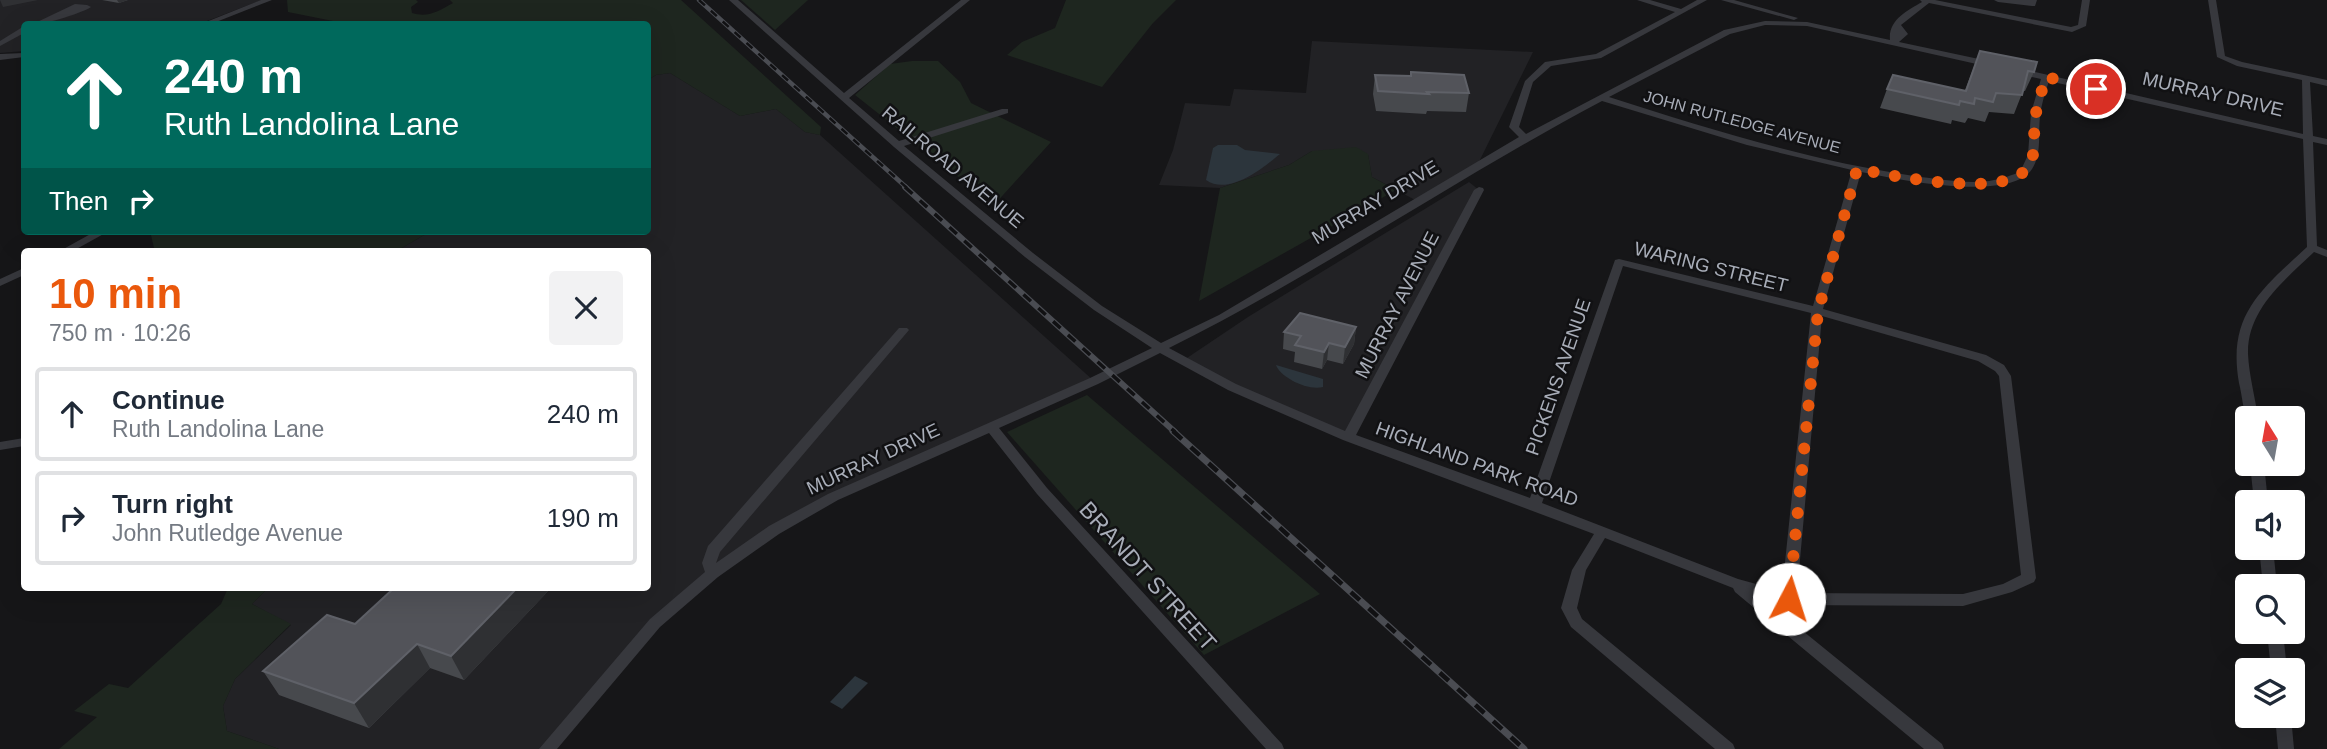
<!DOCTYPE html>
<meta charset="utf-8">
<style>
:root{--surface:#fff;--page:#f2f2f3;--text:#1f2937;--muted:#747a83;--line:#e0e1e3;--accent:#ea580c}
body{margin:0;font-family:Helvetica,sans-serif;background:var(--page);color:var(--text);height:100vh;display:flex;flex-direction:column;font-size:26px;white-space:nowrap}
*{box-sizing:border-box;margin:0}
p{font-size:23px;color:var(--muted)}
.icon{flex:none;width:38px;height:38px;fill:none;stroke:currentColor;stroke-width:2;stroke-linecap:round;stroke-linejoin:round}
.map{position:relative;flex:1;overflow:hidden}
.panel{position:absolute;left:21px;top:248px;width:630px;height:343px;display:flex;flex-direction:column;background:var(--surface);border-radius:7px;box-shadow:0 7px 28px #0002}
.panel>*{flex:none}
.hud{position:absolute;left:21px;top:21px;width:630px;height:214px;border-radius:7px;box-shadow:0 7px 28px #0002;background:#00695c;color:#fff;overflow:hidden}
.needle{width:46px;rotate:349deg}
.tools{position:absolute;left:2235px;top:406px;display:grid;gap:14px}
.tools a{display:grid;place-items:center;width:70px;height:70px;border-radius:7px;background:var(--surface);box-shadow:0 7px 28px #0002;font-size:35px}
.pin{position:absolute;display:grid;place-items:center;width:60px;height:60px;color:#fff;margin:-30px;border:4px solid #fff;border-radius:50%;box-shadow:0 2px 7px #0007}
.me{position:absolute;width:77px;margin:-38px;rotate:5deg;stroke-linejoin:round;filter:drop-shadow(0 0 5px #0008)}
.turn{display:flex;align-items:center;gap:24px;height:147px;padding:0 28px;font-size:32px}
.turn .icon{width:91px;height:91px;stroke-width:2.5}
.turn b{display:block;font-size:49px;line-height:60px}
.then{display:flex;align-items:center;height:66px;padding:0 28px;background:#0003;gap:14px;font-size:26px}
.round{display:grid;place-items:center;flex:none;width:74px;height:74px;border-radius:7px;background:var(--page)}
.summary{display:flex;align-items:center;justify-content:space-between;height:119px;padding:0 28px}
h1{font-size:42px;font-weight:700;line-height:52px;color:var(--accent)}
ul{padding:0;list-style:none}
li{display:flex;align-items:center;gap:21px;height:94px;margin:0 14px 10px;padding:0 14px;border:4px solid var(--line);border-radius:7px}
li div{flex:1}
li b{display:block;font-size:26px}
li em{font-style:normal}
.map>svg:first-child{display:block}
.built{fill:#222225}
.green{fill:#1e261f}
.water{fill:#2c353c}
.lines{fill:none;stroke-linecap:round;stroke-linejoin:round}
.minor{fill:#37383d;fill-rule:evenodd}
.rail-far2-casing{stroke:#4a4c52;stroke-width:4.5}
.rail-far1-casing{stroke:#4a4c52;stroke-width:6}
.rail-casing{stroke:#4a4c52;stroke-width:7}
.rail-far2{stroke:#111113;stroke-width:2.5;stroke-dasharray:8;stroke-linecap:butt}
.rail-far1{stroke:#111113;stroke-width:3.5;stroke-dasharray:10;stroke-linecap:butt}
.rail{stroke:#111113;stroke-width:4.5;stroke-dasharray:12;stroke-linecap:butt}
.wall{fill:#47494d}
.shaded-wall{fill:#2f3033}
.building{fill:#525359;stroke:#5f6168;stroke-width:2}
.route{stroke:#ea580c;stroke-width:12;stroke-dasharray:0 21.6}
.labels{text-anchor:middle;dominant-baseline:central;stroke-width:5;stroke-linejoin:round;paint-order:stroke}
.far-street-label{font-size:16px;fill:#a8adb8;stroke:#111113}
.street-label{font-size:19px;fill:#a8adb8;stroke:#111113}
.near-street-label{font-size:23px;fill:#a8adb8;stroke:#111113}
</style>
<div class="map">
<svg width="2327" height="749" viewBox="0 0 2327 749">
<rect width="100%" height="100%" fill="#161618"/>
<g class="built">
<polygon points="0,0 262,0 199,24 24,24 24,51 0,53"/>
<polygon points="1312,41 1533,52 1477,166 1417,201 1372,177 1368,155 1312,151 1289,165 1220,188 1159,185 1173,150 1185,103 1230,106 1234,89 1306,93"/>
<polygon points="670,73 740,116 776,109 805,132 820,135 1094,381 833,497 693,589 547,749 279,749 227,731 223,706 235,679 291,625 252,604 268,588 648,588 648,252 395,252 431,231 648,231 648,80 656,75"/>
<polygon points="1469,182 1479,190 1348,437 1181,362 1248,317"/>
</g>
<g class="green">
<path d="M287,0H416L418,2L411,7L412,13C429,18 438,11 453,3L450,0H681L821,127L820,135L805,132L776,109L740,116L670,73L656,75L648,80V24H348L288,12Z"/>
<polygon points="741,0 808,0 775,30"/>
<polygon points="1066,0 1176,0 1153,23 1102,87 1007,55 1022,42 1055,28"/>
<polygon points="912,61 938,61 960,82 971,103 1051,142 994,205 855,95 890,64"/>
<polygon points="1356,147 1368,154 1372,177 1396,190 1199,301 1220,188 1289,165 1312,151"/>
<polygon points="150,231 431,231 395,252 155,252"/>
<polygon points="1087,395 1320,594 1204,655 1007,432"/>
<polygon points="228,588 268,588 252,604 291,624 235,679 223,706 227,731 279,749 59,749 97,717 74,711 109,684 128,688 221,604"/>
</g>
<g class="water">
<path d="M1237,145L1245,150L1280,154C1263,168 1229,196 1206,180L1213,148L1218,145Z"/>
<path d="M1276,365L1323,379V387C1307,391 1280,377 1276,365Z"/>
<polygon points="855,676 868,683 842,709 830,702"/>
</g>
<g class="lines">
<g class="minor">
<polygon points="261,0 272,0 211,24 201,24"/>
<path d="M729,0H738L844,93L961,0H970L849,98L899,141L1002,109H1008V113L904,146L1033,253L1102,306L1161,343L1219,315L1519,137L1509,127L1525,81L1545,62L1596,54L1675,12L1637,0H1650L1681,9L1697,0H1707L1601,58L1551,66L1533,82L1519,127L1526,134L1724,30L1765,21L1807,22L1890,40C1888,20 1907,11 1922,2L1920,0H1935L2071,27L2078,25L2082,0H2090L2086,26L2072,32L1929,3L1901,25L1908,34L1899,42L1993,62L1994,64L1990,67L1807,26L1765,25L1730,34L1609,97C1709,129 1811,161 1914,176C1937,179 1972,185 1994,180C2003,179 2011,175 2020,172L2028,155L2031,113L2041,79L2015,73V69L2018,68L2303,134L2302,80L2237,66L2217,57L2208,0H2216L2225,56L2242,62L2327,80V86L2310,82L2313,136L2327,139V145L2313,142L2317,246L2327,250V257L2314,252C2285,280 2247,309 2248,354C2249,375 2255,397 2258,418H2247V420C2243,409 2242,395 2239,383C2227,315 2261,290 2307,247L2303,139L2049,81C2045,93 2041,105 2040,117C2038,134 2042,154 2032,169C2010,203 1895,179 1861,172L1823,309L1986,355L2004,365L2011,376L2036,578L2034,582L2012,592L1963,606L1789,605L1760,596L1942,744L1944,749H1924L1735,592L1733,588L1605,538L1586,570L1577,608L1582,619L1733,744L1735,749H1715L1571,627L1561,608L1572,570L1594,534L1343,440L1228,390L1160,353L1098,384L999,428L1047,488L1282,744L1284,749H1266L1037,494L989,433L838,500L779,534L718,577L660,627L557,749H539L650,619L705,572L702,563L708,546L899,328H907L909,330L720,552L716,563L769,526L828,494L1090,378L1152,348L1094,310L1025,257L894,147ZM1602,101L1747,145L1852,170L1813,306L1619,259L1615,260L1530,498L1356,435L1484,190L1483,188L1479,187L1474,190L1345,431L1236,384L1169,348C1318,274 1455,179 1602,101ZM1623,266L1811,313L1782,591L1738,579L1542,503ZM1822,316L1978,361L1995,371L1999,376L2021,575L2003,584L1963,594L1797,593Z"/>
<polygon points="1721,0 1734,0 1798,18 1794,20"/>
<polygon points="1994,0 2037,0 2035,6 2032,6 1998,2"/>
<path d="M75,4L87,5L91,7C82,13 44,25 33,24Z"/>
<polygon points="21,28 24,28 24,33 0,46 0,41"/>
<polygon points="24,53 24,57 0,60 0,54"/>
<polygon points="96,231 109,231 71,252 58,252"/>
<polygon points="24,268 24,275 0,286 0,279"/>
<polygon points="24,438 24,446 0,450 0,442"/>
<polygon points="2250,464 2264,464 2268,502 2254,502"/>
<polygon points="2259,548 2273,548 2277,586 2263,586"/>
<polygon points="2267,632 2283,632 2287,670 2271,670"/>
<polygon points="2275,716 2291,716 2294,749 2278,749"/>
</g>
<defs>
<polyline id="rail-far2" points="699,0 907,188"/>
<polyline id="rail-far1" points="905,187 1175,432"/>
<polyline id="rail" points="1173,431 1524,749"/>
</defs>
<use href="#rail-far2" class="rail-far2-casing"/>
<use href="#rail-far1" class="rail-far1-casing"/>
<use href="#rail" class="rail-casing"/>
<use href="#rail-far2" class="rail-far2"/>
<use href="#rail-far1" class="rail-far1"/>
<use href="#rail" class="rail"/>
</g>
<g class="wall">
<polygon points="102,0 128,0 119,3"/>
<polygon points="1980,51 2034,72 2025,91 2023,91 2014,114 1989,112 1985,122 1968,118 1965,123 1952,120 1951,124 1880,108 1887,89 1965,90"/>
<polygon points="1375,75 1410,76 1469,93 1466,112 1427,111 1426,114 1376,111 1373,94"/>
<polygon points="1356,327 1354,344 1343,364 1327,360 1322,369 1294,362 1295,352 1283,349 1284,332"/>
<polygon points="551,588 464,680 430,668 369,728 279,695 263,671 355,624"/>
</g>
<g class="shaded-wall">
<polygon points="0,0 38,0 3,7"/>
<polygon points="117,0 128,0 119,3"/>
<polygon points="1356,327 1354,344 1343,364 1345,347"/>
<polygon points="1329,343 1327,360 1322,369 1324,352"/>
<polygon points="517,588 551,588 464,680 451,656"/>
<polygon points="417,644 430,668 369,728 354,703"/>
</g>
<g class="building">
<polygon points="1980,51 2037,62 2034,72 2028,71 2022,95 1996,93 1993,102 1975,98 1974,104 1960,101 1959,105 1887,89 1893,75 1966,91"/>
<polygon points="1411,72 1464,75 1469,93 1427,92 1429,94 1378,91 1375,75 1411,76"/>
<polygon points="1300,313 1356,327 1345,347 1329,343 1324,352 1295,345 1301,336 1284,332"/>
<polygon points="394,588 517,588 451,656 417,644 354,703 263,671 327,615 355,624"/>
</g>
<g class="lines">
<path class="route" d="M1789,599L1818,312L1857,169C1892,175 2015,203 2031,162C2036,149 2033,132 2035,119C2037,105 2042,90 2046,77L2096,89"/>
</g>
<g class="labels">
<g class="far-street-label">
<text transform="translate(1742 122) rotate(15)">JOHN RUTLEDGE AVENUE</text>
</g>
<g class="street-label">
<text transform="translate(2213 94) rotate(13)">MURRAY DRIVE</text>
<text transform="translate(953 167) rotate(40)">RAILROAD AVENUE</text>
<text transform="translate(1375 202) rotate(-31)">MURRAY DRIVE</text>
<text transform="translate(1711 267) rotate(14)">WARING STREET</text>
<text transform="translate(1397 305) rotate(-63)">MURRAY AVENUE</text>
<text transform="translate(1558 377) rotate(-71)">PICKENS AVENUE</text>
<text transform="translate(873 459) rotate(-25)">MURRAY DRIVE</text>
<text transform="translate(1477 464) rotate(20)">HIGHLAND PARK ROAD</text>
</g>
<g class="near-street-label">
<text transform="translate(1148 576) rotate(48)">BRANDT STREET</text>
</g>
</g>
</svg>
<div class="tools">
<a><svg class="needle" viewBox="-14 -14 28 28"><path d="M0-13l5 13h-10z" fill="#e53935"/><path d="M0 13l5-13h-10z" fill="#747a83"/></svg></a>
<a><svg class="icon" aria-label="sound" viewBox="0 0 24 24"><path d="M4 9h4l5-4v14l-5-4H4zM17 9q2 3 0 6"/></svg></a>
<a><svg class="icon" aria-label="search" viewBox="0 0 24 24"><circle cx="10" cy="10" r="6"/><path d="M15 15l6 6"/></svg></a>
<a><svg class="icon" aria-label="layers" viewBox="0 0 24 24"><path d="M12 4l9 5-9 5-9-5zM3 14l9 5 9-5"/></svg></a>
</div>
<div class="pin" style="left:2096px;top:89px;background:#d93025"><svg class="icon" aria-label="arrive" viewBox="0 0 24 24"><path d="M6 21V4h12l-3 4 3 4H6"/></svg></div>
<svg class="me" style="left:1789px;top:599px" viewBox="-20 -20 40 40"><circle r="19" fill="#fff"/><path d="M0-13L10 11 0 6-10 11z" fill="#ea580c"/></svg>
<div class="hud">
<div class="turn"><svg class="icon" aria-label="ahead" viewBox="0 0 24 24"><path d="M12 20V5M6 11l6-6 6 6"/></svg><div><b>240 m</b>Ruth Landolina Lane</div></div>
<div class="then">Then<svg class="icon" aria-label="right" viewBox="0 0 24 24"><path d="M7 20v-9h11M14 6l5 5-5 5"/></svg></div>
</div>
<section class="panel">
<div class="summary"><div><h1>10 min</h1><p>750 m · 10:26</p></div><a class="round"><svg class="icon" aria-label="close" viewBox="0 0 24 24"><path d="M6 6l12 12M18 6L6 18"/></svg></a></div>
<ul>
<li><svg class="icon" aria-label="ahead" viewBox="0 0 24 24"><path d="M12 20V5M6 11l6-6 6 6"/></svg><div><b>Continue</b><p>Ruth Landolina Lane</p></div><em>240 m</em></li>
<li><svg class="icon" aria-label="right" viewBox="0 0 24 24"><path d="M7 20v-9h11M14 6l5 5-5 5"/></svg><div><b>Turn right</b><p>John Rutledge Avenue</p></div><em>190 m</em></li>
</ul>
</section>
</div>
